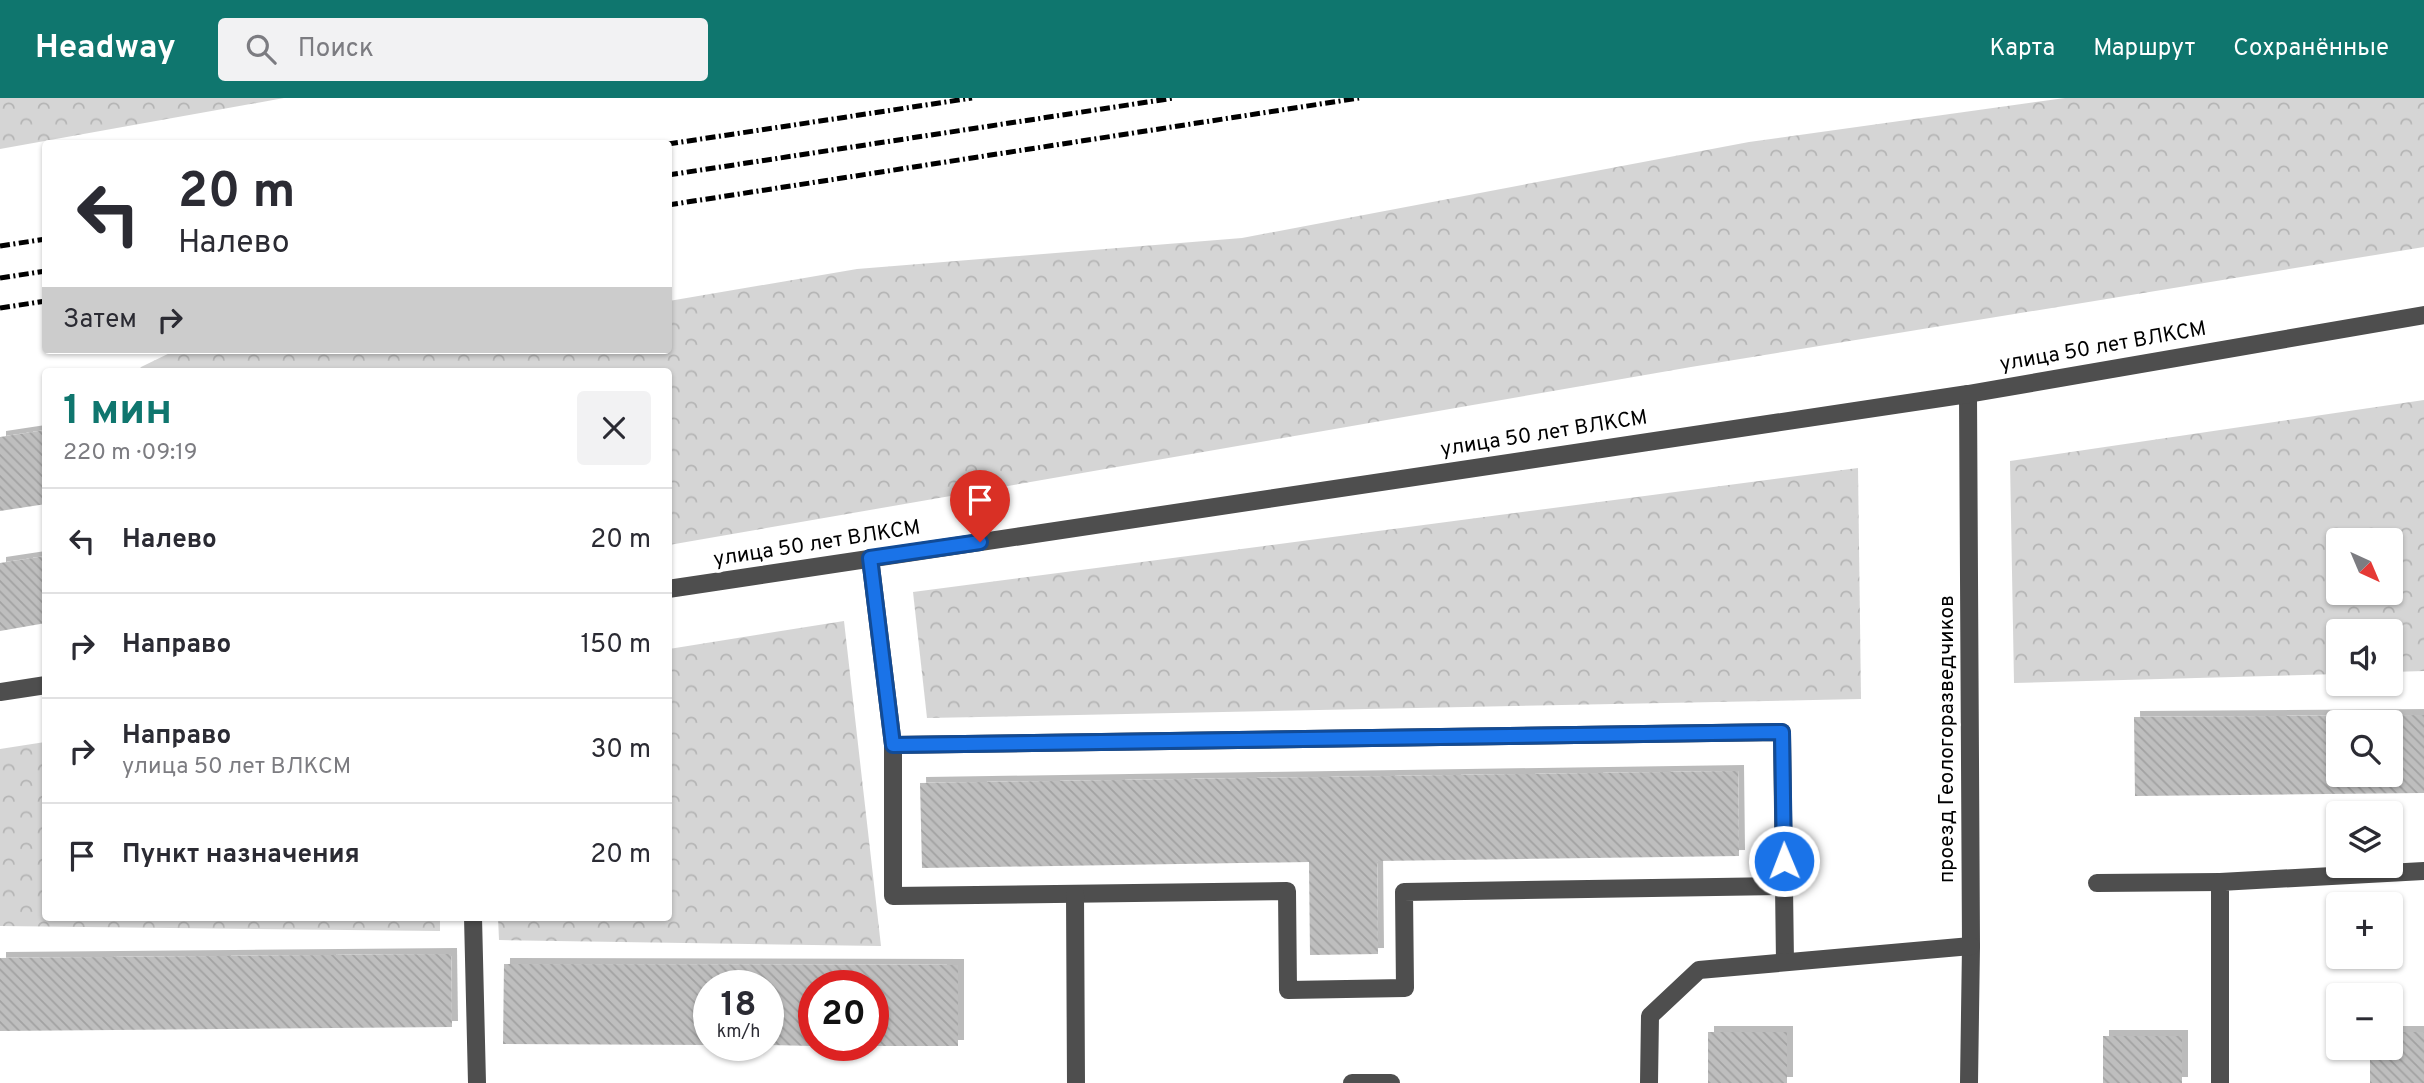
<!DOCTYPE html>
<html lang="ru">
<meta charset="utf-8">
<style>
:root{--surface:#fff;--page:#f2f2f3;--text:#2b2b33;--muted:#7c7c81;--line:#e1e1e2;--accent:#0f766e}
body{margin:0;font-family:Overpass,sans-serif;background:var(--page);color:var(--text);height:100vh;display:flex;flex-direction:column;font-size:26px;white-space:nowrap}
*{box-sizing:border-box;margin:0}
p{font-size:23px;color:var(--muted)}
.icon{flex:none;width:38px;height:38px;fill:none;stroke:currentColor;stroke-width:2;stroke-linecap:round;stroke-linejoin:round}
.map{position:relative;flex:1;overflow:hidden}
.panel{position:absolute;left:42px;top:270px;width:630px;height:553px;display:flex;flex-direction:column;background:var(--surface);border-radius:7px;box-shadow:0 2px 5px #0004}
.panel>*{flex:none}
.guide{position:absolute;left:42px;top:42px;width:630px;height:214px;border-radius:7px;box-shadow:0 2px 5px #0004;background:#fff;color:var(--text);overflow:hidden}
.needle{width:46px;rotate:136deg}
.tools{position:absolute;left:2326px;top:430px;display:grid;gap:14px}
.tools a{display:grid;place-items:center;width:77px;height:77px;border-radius:7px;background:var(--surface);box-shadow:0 2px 5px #0004;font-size:35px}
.speed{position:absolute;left:693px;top:872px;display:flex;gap:14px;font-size:35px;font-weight:700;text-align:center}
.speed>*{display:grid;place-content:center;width:91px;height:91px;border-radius:50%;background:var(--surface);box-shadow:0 2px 5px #0004;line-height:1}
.speed small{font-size:18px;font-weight:400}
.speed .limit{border:10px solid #d22;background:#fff;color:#111}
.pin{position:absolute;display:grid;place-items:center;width:60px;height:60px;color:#fff;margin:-72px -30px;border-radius:50% 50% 50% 0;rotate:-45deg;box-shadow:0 0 7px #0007}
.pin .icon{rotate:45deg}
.me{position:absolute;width:77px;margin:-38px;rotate:359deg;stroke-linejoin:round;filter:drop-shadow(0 0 5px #0008)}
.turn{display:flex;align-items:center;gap:24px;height:147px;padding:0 21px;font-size:32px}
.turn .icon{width:91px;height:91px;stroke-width:2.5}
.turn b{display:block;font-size:49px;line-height:60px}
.then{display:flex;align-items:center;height:66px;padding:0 21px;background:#0003;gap:14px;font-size:26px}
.round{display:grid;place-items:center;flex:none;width:74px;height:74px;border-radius:7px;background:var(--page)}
.summary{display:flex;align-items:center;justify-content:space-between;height:119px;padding:0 21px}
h1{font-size:42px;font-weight:700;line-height:52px;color:var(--accent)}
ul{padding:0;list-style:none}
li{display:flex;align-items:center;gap:21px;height:105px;padding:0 21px;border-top:2px solid var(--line)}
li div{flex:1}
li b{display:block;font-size:26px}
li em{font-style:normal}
header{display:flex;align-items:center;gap:42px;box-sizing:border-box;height:98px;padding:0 35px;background:var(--accent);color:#fff}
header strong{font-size:33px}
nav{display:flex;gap:38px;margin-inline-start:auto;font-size:24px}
.search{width:490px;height:63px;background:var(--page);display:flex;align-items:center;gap:18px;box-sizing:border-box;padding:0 24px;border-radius:7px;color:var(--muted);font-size:26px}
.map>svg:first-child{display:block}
.forest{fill:url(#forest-crowns);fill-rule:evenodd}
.building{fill:url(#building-back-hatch);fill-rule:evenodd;filter:url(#shadow)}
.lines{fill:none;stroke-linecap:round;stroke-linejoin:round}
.minor{stroke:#4e4e4e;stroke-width:18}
.rail{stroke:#000;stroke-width:5;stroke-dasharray:10 3.5 2 3.5;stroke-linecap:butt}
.route-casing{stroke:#114b97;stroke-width:18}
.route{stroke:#1a73e8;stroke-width:12}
.labels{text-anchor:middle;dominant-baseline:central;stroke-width:7;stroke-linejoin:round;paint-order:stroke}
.street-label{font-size:21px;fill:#000;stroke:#fff}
</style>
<header>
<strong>Headway</strong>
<div class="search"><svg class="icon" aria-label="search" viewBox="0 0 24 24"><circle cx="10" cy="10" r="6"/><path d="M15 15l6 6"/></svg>Поиск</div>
<nav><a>Карта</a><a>Маршрут</a><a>Сохранённые</a></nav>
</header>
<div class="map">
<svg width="2424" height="985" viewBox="0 0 2424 985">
<defs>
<pattern id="forest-crowns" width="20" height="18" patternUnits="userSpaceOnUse" patternTransform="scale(1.75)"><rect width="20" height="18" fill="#d5d5d5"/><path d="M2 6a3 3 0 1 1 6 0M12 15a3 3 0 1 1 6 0" fill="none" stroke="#b5b5b5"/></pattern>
<pattern id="building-back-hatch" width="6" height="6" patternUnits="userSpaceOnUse" patternTransform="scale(1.75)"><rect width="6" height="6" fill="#bebebe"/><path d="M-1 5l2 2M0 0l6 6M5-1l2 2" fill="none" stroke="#a2a2a2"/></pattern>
<filter id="shadow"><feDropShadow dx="6" dy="-6" stdDeviation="0" flood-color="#0004"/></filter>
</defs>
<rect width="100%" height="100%" fill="#fff"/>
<g class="forest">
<polygon points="0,0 284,0 0,51"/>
<polygon points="2065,0 2424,0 2424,149 1691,269 669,447 668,273 138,273 141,269 176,252 668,252 669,203 857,171 1242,140 1749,44"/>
<path d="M2424,302V573L2391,574L2390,534H2338V576L2014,585L2010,363ZM2338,443H2390V495H2338Z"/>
<polygon points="1858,370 1861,601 927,620 913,494"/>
<polygon points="844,523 881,848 499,842 498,819 668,819 669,551"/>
<polygon points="45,644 46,819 440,819 440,833 0,828 0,651"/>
</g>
<g class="building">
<polygon points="46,332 46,406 0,413 0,339"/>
<polygon points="46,458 46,525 0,533 0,465"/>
<path d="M2424,617V695L2135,698L2134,619ZM2338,625H2390V677H2338Z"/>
<polygon points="1738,673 1739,758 1377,763 1378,856 1310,857 1309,764 922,770 920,685"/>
<polygon points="451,856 452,929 0,933 0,860"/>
<polygon points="504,866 958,867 958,948 873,948 873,887 814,887 814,948 768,947 768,887 709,887 709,947 503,946"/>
<rect x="1708" y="934" width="79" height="51"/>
<polygon points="2390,934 2424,934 2424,985 2370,985 2370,950 2390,950"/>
<rect x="2103" y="938" width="79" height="47"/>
</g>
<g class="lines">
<g class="minor">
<polyline points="1968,296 1971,848 1969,985"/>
<polyline points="870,460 893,647 1782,634 1785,864"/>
<polyline points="668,491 1968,296 2424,217"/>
<polyline points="0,594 46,587"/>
<polyline points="893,647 893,798 1287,793 1288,892 1405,890 1404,794 1784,788"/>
<polyline points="2097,785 2220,784"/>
<polyline points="1075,796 1076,985"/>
<polyline points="473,819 477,985"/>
<polyline points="1352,985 1391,985"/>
<polyline points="1649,985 1650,918 1699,872 1971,848"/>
<polyline points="2220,985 2220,784 2424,773"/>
</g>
<g class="rail">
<polyline points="668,46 972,0"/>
<polyline points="668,77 1174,0"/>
<polyline points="668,107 1359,0"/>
<polyline points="0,148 46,141"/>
<polyline points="0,180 46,173"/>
<polyline points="0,210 46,203"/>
</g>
</g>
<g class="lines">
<defs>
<polyline id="route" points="980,444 870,460 893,647 1782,634 1784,763"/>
</defs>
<use href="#route" class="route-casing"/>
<use href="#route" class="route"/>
</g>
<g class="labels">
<g class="street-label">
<text transform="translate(2103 249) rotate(-10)">улица 50 лет ВЛКСМ</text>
<text transform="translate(1544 336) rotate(-9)">улица 50 лет ВЛКСМ</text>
<text transform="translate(817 446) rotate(-9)">улица 50 лет ВЛКСМ</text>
<text transform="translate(1947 641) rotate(-90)">проезд Геологоразведчиков</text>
</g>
</g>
</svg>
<div class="tools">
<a><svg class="needle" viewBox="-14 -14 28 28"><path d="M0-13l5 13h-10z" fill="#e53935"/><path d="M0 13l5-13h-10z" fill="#7c7c81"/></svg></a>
<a><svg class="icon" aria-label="sound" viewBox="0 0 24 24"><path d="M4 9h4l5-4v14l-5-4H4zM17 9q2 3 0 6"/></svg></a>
<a><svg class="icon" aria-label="search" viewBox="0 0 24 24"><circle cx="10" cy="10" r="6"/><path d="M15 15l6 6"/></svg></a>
<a><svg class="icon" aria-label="layers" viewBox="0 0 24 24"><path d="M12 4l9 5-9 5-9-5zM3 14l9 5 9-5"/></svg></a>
<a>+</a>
<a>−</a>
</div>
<div class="speed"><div>18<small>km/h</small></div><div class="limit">20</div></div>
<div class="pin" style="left:980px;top:444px;background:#d93025"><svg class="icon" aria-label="arrive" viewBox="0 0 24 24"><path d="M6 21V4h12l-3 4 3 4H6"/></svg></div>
<svg class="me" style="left:1784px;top:763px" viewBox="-20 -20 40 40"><circle r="17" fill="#1a73e8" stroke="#fff" stroke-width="3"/><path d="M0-11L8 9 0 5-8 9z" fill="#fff"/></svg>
<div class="guide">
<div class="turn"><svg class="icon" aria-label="left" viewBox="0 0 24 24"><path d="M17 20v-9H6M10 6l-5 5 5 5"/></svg><div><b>20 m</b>Налево</div></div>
<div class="then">Затем<svg class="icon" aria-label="right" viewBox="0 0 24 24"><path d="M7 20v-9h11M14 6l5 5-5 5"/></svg></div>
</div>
<section class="panel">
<div class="summary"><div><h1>1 мин</h1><p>220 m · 09:19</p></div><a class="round"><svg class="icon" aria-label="close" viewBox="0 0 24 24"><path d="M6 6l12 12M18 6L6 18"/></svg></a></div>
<ul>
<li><svg class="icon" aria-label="left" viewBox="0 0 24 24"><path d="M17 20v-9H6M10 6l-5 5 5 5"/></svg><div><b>Налево</b></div><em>20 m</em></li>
<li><svg class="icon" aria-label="right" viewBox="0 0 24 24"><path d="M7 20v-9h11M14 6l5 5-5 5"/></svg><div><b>Направо</b></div><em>150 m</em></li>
<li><svg class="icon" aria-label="right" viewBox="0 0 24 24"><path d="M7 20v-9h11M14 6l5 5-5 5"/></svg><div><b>Направо</b><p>улица 50 лет ВЛКСМ</p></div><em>30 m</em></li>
<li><svg class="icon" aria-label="arrive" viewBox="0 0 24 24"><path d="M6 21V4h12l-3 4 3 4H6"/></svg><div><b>Пункт назначения</b></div><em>20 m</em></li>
</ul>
</section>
</div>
